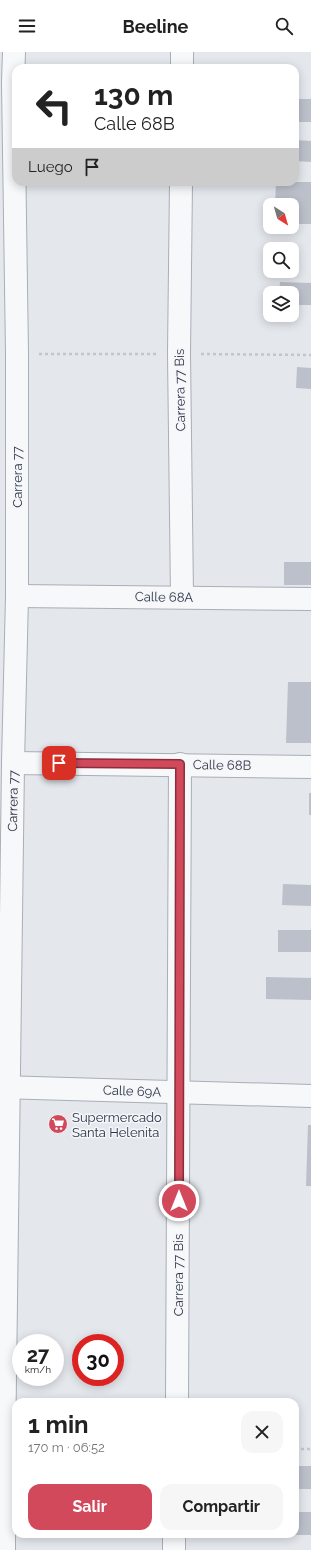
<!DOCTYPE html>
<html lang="es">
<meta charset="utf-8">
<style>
:root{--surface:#fff;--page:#f6f6f6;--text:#222;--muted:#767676;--accent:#d1495b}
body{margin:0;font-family:Raleway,sans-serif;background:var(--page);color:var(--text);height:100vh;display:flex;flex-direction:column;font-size:15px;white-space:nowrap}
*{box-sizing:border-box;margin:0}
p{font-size:13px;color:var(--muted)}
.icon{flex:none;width:22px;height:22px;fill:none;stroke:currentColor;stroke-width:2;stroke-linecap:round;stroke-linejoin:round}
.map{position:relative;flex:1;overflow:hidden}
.drawer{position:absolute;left:12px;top:1346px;width:287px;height:140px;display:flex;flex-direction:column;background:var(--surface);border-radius:12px;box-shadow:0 2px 10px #0003}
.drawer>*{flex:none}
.banner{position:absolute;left:12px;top:12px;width:287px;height:122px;border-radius:12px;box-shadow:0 2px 10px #0003;background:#fff;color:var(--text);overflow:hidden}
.needle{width:26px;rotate:143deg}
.tools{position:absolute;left:263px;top:146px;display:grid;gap:8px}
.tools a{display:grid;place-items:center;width:36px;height:36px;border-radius:8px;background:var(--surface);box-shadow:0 2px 10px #0003;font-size:20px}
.speed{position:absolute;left:12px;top:1282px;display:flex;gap:8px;font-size:20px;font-weight:700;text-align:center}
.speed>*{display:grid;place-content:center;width:52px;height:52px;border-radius:50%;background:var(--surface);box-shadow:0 2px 10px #0003;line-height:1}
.speed small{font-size:10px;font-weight:400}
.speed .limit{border:6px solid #d22;background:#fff;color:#111}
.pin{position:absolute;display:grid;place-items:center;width:34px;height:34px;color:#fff;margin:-17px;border-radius:8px;box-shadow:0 2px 6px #0006}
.me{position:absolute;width:44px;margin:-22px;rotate:0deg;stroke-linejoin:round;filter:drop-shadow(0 0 3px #0008)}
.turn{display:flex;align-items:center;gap:14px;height:84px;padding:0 16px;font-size:18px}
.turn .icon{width:52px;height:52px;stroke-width:2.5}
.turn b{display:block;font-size:28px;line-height:34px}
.then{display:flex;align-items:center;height:38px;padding:0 16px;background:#0003;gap:8px;font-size:15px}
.round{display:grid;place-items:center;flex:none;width:42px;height:42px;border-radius:12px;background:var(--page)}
.summary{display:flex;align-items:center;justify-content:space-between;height:68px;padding:0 16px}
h1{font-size:24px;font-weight:700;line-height:30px}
.action{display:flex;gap:8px;margin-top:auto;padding:8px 16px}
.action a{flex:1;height:46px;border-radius:12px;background:var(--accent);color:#fff;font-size:16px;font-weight:700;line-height:46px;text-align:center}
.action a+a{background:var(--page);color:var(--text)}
header{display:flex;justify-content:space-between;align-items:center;height:52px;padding:0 16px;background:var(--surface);font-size:18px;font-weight:700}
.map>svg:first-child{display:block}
.building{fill:#bbc0ca}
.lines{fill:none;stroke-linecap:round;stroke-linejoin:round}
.minor-casing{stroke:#a9aeb7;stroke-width:24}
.tertiary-casing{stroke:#a9aeb7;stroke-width:24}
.path{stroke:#c2c5cb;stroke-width:2.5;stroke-dasharray:3 3;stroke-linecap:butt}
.minor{stroke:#f7f8fa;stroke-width:22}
.tertiary{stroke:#f7f8fa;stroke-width:22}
.route-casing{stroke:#882f3b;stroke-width:10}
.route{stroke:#d1495b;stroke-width:7}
.labels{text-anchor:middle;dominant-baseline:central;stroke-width:3;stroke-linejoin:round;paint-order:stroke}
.street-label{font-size:13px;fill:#2b3445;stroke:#f4f6f9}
.poi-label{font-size:13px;fill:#2b3445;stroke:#f4f6f9;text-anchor:start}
</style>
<header><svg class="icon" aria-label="menu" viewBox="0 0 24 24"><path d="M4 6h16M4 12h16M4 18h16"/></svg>Beeline<svg class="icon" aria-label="search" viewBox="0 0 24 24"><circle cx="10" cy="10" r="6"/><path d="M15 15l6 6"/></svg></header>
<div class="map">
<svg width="311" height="1498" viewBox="0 0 311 1498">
<rect width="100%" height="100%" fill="#e4e7ec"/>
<g class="building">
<rect x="295" y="47" width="16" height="23"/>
<polygon points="295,88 311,89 311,110 295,109"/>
<polygon points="276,130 311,130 311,172 292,172 292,153 275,153"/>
<polygon points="280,230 311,231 311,253 292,253 292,241 279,241"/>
<polygon points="297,315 311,316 311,337 296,336"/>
<rect x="284" y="510" width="27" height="23"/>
<polygon points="288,630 311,630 311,691 286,691"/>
<rect x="309" y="741" width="2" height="22"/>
<polygon points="283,832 311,833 311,854 282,853"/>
<rect x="278" y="878" width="33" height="22"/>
<polygon points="266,925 311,926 311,948 266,947"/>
<polygon points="308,1073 311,1073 311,1134 306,1134"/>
<rect x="295" y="1414" width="16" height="23"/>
<rect x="295" y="1460" width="16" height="23"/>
<polygon points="261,1482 284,1482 284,1483 261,1484"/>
</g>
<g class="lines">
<defs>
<g id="minor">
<polyline points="182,16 182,0"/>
<polyline points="181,130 179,302 182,545"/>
<polyline points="17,544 311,547"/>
<polyline points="13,711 311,715"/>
<polyline points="177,1350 180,712"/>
<polyline points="4,1498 4,1401 13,711 17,544 17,302 13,30 14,0"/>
<polyline points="174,1498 174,1482"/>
</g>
<polyline id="tertiary" points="0,1035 311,1044"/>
</defs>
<use href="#minor" class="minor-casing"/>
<use href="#tertiary" class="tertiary-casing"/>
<g class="path">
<polyline points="39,302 156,302"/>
<polyline points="201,302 311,303"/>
<polyline points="295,1397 311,1397"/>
</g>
<use href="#minor" class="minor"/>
<use href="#tertiary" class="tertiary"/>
</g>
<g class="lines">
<defs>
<polyline id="route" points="59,711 180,712 179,1149"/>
</defs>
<use href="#route" class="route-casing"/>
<use href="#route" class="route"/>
</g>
<defs>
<symbol id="supermarket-disc" viewBox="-11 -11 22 22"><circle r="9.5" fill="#d1495b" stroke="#f4f6f9"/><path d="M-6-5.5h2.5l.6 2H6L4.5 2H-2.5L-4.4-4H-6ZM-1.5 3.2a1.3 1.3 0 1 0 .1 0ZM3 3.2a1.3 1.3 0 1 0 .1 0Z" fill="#fff"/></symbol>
</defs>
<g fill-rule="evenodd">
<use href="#supermarket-disc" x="47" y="1061" width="22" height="22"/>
</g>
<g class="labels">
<g class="street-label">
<text transform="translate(180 338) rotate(-91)">Carrera 77 Bis</text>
<text transform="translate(17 425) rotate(-90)">Carrera 77</text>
<text transform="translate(164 545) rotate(1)">Calle 68A</text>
<text transform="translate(222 713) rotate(1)">Calle 68B</text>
<text transform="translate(13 749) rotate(-89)">Carrera 77</text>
<text transform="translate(132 1039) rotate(2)">Calle 69A</text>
<text transform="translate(178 1223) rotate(-90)">Carrera 77 Bis</text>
</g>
<g class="poi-label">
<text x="72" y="1065">Supermercado<tspan x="72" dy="15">Santa Helenita</tspan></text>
</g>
</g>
</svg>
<div class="tools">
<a><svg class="needle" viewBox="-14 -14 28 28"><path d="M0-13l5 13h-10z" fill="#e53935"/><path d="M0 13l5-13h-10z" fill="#767676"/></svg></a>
<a><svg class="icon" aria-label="search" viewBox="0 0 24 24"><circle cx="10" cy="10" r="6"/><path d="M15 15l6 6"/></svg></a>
<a><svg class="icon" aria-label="layers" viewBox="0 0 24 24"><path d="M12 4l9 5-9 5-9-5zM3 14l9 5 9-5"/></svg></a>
</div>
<div class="speed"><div>27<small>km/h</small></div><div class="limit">30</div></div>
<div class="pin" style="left:59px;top:711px;background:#d93025"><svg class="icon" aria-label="arrive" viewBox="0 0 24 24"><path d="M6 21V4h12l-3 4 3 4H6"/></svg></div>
<svg class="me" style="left:179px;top:1149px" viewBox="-20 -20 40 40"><circle r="17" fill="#d1495b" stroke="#fff" stroke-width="3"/><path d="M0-11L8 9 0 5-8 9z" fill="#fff"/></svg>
<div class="banner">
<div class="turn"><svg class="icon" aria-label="left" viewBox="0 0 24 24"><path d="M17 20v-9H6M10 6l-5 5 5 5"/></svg><div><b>130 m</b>Calle 68B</div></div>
<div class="then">Luego<svg class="icon" aria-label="arrive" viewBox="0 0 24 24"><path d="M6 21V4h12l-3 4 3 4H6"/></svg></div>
</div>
<section class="drawer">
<div class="summary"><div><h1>1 min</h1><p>170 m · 06:52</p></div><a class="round"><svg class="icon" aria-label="close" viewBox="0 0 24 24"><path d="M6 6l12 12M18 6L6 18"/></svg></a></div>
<div class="action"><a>Salir</a><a>Compartir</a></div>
</section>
</div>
